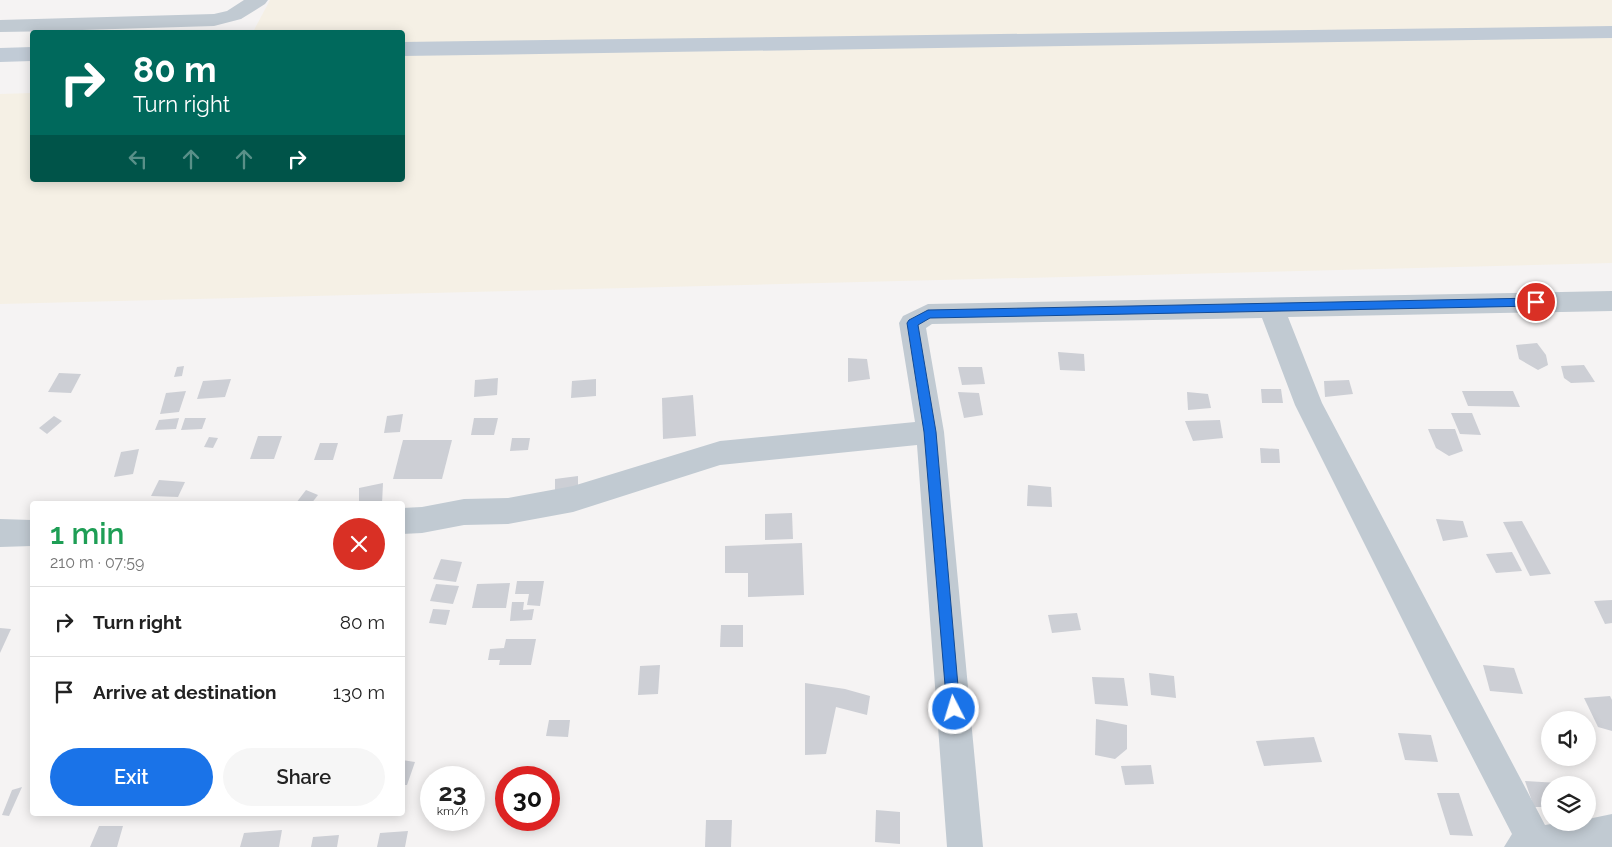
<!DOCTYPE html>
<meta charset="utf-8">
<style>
:root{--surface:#fff;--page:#f6f6f6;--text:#222;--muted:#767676;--line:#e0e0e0;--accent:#1a73e8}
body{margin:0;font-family:Raleway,sans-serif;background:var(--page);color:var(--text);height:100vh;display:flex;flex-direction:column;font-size:19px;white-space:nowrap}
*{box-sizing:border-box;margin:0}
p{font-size:16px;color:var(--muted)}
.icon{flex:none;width:28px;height:28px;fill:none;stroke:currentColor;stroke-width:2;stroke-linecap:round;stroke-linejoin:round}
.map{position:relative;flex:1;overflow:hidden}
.side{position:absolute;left:30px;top:501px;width:375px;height:315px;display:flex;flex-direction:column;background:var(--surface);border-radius:5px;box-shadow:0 2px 12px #0003}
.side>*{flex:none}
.guide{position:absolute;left:30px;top:30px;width:375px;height:152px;border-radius:5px;box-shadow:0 2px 12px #0003;background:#00695c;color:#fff;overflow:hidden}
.tools{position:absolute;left:1541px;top:711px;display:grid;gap:10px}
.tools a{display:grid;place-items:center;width:55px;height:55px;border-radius:50%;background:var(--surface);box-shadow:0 2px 12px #0003;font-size:25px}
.speed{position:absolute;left:420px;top:766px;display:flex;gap:10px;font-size:25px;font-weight:700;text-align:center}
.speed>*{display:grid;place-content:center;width:65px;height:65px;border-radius:50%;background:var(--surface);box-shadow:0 2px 12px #0003;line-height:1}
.speed small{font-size:12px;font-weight:400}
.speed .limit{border:8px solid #d22;background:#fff;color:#111}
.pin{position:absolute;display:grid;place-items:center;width:42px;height:42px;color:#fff;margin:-21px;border:2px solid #fff;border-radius:50%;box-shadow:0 1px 5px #0007}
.me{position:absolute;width:55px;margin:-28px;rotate:355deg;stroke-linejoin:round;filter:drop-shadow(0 0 4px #0008)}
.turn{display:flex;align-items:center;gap:18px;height:105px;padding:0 20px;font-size:22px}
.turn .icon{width:65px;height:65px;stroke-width:2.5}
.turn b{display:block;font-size:35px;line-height:42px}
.lanes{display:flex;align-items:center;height:48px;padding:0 20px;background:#0003;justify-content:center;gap:25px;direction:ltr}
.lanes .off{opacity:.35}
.round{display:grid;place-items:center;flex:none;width:52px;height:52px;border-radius:26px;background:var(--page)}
.headline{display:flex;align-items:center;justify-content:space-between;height:85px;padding:0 20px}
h1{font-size:30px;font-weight:600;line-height:38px;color:#1e9e55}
.button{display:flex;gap:10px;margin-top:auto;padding:10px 20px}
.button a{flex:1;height:58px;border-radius:30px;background:var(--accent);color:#fff;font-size:20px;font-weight:600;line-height:58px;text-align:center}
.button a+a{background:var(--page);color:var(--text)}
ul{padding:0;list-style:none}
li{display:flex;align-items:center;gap:15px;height:70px;padding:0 20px;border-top:1px solid var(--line)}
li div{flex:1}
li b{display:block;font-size:19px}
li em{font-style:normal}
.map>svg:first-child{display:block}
.sand{fill:#f5f0e5}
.building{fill:#cdcfd5}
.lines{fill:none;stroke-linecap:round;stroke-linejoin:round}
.street{fill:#c1cad2;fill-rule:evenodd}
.secondary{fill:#c1cbd6;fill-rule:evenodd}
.route{fill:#1a73e8;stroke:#114b97}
</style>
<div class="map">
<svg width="1612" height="847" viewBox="0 0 1612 847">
<rect width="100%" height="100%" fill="#f5f3f3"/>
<polygon class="sand" points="270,0 1612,0 1612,263 0,304 0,94 32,93 32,180 402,180 402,32 253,32"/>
<g class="building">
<polygon points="1537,343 1546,355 1548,365 1538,370 1519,359 1516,345"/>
<polygon points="1058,352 1084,354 1085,371 1060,370"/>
<polygon points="848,358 867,359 870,379 848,382"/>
<polygon points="1584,365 1595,382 1571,383 1564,378 1561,366"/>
<polygon points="184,366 182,376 174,377 177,367"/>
<polygon points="958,367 982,367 985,384 962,385"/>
<polygon points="59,373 81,374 71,393 48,392"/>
<polygon points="498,378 497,395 474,397 475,380"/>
<polygon points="231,379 225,397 197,399 203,381"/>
<polygon points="596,379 596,396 571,398 572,381"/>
<polygon points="1349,380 1353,394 1325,397 1324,381"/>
<polygon points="1261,389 1281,389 1283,403 1262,403"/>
<polygon points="186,391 179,412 160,414 166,393"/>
<polygon points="1462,391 1513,391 1520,407 1468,406"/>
<polygon points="958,392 979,393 983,415 964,418"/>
<polygon points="1187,392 1208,394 1211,408 1188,410"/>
<polygon points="693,395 696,436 663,439 662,398"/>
<polygon points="1451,413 1472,413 1481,435 1460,434"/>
<polygon points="403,414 400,432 384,433 387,416"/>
<polygon points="54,416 62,421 47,434 39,428"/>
<polygon points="179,418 176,429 155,430 159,420"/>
<polygon points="185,418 206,418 202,429 181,430"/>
<polygon points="474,418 498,418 494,435 471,435"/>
<polygon points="1220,420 1223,438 1193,441 1185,421"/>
<polygon points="1428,429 1455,429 1463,451 1449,456 1436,448"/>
<polygon points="258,436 282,436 274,459 250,459"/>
<polygon points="209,437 218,438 213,448 204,447"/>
<polygon points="512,438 530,438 528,450 510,451"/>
<polygon points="403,440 452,440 442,479 393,479"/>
<polygon points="320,443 338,443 333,460 314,460"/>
<polygon points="1260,448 1279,449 1280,463 1261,463"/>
<polygon points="139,449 133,474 114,477 121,452"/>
<polygon points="578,476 578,491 555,494 555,479"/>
<polygon points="159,480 185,482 178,497 151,496"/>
<polygon points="383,483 382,504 359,504 359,488"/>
<polygon points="1028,485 1051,487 1052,507 1027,506"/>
<polygon points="306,490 318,495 311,504 296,503"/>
<polygon points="792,513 793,539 765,540 765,514"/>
<polygon points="1436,519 1463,521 1468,537 1443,541"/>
<polygon points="1522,521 1551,574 1530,576 1503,522"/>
<polygon points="802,543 804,595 748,597 748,573 725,573 725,546"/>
<polygon points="1512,552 1522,571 1496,573 1486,554"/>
<polygon points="441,559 462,562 456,582 433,579"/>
<polygon points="517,581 544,581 540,606 527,605 529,594 515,594"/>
<polygon points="510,583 506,608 472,608 477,584"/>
<polygon points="436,584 459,586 453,604 430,601"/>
<polygon points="1612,600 1612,623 1605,624 1594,601"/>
<polygon points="512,602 524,602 523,610 534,609 532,620 510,621"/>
<polygon points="433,609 450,610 446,625 429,623"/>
<polygon points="1077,613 1081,630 1052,633 1048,615"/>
<polygon points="721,625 743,625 743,647 720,647"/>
<polygon points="0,628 11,629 0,653"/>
<polygon points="506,639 536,639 531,665 499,665 500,660 488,660 490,649 504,648"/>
<polygon points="660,665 658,694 638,695 640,666"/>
<polygon points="1483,665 1514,668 1523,694 1490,691"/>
<polygon points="1149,673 1174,676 1176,698 1151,695"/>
<polygon points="1092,677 1124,678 1128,706 1095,704"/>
<polygon points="805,683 845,689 870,696 867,715 836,707 826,754 805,755"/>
<polygon points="1610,696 1612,700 1612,731 1598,727 1584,698"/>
<polygon points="1096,719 1127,725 1127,749 1115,759 1095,755"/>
<polygon points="549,720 570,720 568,737 546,736"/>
<polygon points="1398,733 1431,735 1438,762 1405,760"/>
<polygon points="1314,737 1322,762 1264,766 1256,741"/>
<polygon points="402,760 415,762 407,785 402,785"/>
<polygon points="1151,765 1154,784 1125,785 1121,766"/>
<polygon points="1525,781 1559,783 1560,785 1550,785 1550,807 1534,807"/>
<polygon points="22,787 9,816 2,815 12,790"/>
<polygon points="1437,793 1459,793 1473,836 1450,835"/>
<polygon points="876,810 900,812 900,844 875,842"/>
<polygon points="706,820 732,820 731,847 705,847"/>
<polygon points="99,826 123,826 117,847 90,847"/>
<polygon points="282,830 279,847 240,847 244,833"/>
<polygon points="408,831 405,847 377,847 380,833"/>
<polygon points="339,835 337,847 311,847 313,837"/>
</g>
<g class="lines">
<g class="street">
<polygon points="244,0 268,0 265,4 241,19 214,26 82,30 80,32 60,32 61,31 0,32 0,20 214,14 227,11"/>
<polygon points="1612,291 1612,311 1288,317 1322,403 1545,825 1563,822 1588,822 1588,819 1612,814 1612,847 1504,847 1512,834 1434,683 1295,405 1262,318 932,324 926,328 944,432 983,847 947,847 917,445 720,465 573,512 508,524 464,525 422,533 402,534 402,508 422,507 464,499 508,498 573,486 720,441 915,422 899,323 903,316 928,304"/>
<polygon points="0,519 32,520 32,546 0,547"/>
</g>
<g class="secondary">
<polygon points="1612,26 1612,38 402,56 402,42"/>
<polygon points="32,47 32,61 0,62 0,48"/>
</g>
</g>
<polygon class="route" points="1536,298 1541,302 1536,306 930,318 918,325 936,432 960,709 958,714 954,716 949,714 947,709 924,432 907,323 909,320 928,310"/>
</svg>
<div class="tools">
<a><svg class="icon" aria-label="sound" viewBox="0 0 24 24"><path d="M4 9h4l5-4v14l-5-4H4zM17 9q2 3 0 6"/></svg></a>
<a><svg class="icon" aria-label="layers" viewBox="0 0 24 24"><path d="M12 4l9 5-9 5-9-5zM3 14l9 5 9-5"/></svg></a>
</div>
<div class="speed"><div>23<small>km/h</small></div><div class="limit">30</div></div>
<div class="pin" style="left:1536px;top:302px;background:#d93025"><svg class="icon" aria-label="arrive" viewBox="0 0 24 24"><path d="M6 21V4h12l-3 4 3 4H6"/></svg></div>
<svg class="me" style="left:954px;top:709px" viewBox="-20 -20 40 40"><circle r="17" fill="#1a73e8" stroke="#fff" stroke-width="3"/><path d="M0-11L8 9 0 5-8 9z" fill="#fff"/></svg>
<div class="guide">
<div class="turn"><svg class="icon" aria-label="right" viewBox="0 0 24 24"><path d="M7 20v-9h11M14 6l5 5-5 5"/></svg><div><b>80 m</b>Turn right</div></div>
<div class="lanes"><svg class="icon off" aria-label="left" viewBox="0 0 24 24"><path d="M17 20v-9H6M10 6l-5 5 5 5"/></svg><svg class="icon off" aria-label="ahead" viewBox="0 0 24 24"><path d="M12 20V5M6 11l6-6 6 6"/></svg><svg class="icon off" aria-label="ahead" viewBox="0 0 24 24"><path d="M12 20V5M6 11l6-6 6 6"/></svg><svg class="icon" aria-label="right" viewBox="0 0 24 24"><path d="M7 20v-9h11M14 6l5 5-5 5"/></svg></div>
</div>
<section class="side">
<div class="headline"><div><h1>1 min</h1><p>210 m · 07:59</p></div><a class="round" style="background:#d93025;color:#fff"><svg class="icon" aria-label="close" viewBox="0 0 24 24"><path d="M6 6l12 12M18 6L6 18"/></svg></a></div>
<ul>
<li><svg class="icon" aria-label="right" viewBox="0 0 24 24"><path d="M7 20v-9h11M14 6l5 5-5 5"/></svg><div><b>Turn right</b></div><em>80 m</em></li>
<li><svg class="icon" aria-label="arrive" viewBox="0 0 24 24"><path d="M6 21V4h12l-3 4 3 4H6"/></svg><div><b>Arrive at destination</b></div><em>130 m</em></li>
</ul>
<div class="button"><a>Exit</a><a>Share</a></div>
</section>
</div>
